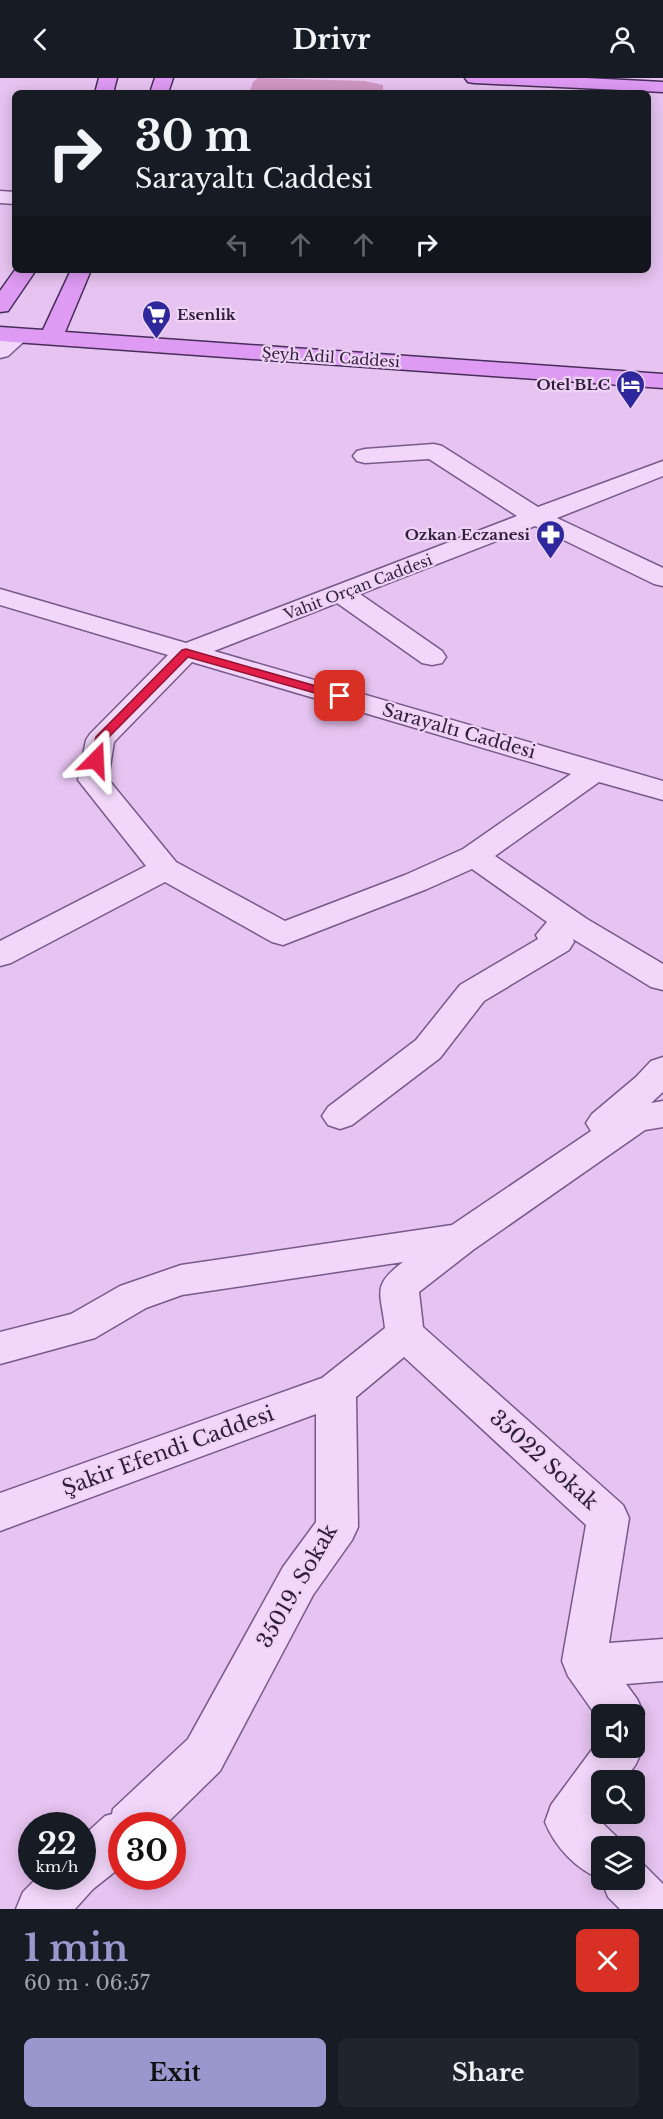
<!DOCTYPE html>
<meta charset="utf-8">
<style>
:root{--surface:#171b24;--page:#20242c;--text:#f1f3f6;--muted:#9ea1a6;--accent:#9a97ce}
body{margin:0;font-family:"Libre Baskerville",serif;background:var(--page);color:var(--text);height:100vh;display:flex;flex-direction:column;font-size:22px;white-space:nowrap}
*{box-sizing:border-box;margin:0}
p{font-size:20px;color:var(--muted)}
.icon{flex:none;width:33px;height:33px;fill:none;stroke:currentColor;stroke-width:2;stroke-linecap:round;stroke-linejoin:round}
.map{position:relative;height:1831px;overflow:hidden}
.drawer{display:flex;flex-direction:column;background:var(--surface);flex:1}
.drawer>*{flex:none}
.guide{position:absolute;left:12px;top:12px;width:639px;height:183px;border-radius:9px;box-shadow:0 3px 15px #0003;background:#171b24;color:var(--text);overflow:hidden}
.controls{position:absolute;left:591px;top:1626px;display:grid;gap:12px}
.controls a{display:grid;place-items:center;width:54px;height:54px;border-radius:9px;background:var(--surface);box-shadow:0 3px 15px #0003;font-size:30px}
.speed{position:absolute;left:18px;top:1734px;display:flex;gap:12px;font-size:30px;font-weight:700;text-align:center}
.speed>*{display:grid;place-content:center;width:78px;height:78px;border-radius:50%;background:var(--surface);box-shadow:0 3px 15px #0003;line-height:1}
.speed small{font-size:15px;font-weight:400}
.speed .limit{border:9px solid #d22;background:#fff;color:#111}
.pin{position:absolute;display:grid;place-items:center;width:51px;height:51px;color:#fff;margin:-26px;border-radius:12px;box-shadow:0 3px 9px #0006}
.me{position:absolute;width:66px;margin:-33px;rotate:21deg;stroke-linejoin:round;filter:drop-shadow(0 0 4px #0008)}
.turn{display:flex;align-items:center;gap:21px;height:126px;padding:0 24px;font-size:27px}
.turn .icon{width:78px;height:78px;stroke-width:2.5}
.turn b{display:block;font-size:42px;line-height:51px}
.lanes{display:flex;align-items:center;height:57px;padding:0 24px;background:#0003;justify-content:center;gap:30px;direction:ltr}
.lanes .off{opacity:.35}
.round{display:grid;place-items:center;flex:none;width:63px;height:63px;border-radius:9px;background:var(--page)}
.overview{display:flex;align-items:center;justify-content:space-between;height:102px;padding:0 24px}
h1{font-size:36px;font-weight:700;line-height:45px;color:var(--accent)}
.action{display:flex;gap:12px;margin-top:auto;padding:12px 24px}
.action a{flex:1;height:69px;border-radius:9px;background:var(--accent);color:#111;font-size:24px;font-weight:700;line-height:69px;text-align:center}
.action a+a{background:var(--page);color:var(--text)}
header{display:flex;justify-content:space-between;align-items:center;height:78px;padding:0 24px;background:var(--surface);font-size:27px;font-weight:700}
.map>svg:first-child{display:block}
.green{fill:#ce97c3}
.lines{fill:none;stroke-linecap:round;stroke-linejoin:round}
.minor-casing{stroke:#77598b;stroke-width:3}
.major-casing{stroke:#452e58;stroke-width:3}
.minor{fill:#f2d7fa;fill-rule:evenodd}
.major{fill:#df9af4;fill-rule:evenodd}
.route{fill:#e11d48;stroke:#92132f;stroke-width:1.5}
.labels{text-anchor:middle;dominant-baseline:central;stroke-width:4.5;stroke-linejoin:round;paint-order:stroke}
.far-poi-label{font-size:15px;font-weight:bold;fill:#2e1e3a;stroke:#efd3f7;text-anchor:end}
.far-street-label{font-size:15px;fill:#2e1e3a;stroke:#efd3f7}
.street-label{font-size:18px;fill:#2e1e3a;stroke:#efd3f7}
.near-street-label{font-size:21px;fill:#2e1e3a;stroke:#efd3f7}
</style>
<header><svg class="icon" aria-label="back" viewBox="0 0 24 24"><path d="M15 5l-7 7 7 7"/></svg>Drivr<svg class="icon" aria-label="person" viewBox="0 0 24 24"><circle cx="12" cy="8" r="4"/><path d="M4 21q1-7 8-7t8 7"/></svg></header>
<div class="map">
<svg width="663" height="1831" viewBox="0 0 663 1831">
<rect width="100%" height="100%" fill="#e6c3f0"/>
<polygon class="green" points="258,0 364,3 383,7 383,15 249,15 253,4"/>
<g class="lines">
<defs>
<g id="minor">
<polygon points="0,113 15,114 15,126 0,125"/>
<polygon points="19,251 27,253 30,258 8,278 0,280 0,262 11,253"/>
<path d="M434,366L442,368L538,429L663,383V398L557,440L663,490V508L654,506L535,448L360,516L442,573L446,579L442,585L432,587L422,585L337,525L214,573L663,703V722L599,704L495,778L587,841L663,886V912L651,909L573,861L574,864L569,872L484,923L440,980L352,1047L340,1051L328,1047L322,1038L328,1029L416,962L460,907L538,861L536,857L547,844L472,791L427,811L283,867L272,864L165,804L11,885L0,888V863L146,788L78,702L86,662L90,656L168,577L0,527V511L186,565L517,438L429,381L365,385L357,383L353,378L357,373L365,371ZM192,584L571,696L463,771L405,797L285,843L176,784L108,701L114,664Z"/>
<path d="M663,979V1014L651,1025L663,1023V1049L645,1052L473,1172L419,1214L423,1249L623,1427L629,1440L609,1565L663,1561V1603L626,1606L637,1621L644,1636L637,1651L634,1652V1636H602V1646L568,1598L562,1583L586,1447L404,1279L356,1319L358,1449L352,1462L313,1517L220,1693L164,1748H122V1788L93,1811L75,1831H16L23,1814L39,1798H82V1759L105,1738L112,1736L113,1731L188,1661L283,1489L316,1444V1336L0,1453V1415L322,1300L385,1250C381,1214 371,1208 403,1184L182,1217L146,1230L95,1260L0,1286V1254L71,1236L120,1208L181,1187L452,1147L591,1053L586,1045L592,1036L636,999L651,983Z"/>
<path d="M634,1654L643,1670L636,1686L625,1702H602V1736L598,1741L619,1761L622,1768H602V1802H634V1782L642,1785L663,1806V1831H620L608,1819L601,1801C576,1791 555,1769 545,1744L551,1727L602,1658V1670H634Z"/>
</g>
<g id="major">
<polygon points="99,0 117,0 113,15 95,15"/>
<polygon points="155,0 173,0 168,15 150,15"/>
<polygon points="465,0 586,0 663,4 663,14 474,5 468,4"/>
<polygon points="15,192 36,192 8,233 0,234 0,213"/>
<polygon points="71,192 91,192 65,254 663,296 663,310 0,263 0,249 43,252"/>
</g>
</defs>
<use href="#minor" class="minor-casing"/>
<use href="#major" class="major-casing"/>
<use href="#minor" class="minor"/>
<use href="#major" class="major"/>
</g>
<polygon class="route" points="186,571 344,616 346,618 340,622 336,621 188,579 106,662 101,685 92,685 90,682 96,659 182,572"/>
<defs>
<symbol id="supermarket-pin" viewBox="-11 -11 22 30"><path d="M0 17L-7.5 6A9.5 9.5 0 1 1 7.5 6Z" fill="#2f279c" stroke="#efd3f7"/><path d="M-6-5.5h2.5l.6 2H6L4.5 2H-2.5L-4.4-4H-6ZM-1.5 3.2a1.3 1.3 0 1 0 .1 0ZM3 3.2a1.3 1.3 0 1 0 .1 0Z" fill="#fff"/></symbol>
<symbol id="hotel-pin" viewBox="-11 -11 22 30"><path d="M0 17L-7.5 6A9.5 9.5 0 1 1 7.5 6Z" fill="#2f279c" stroke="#efd3f7"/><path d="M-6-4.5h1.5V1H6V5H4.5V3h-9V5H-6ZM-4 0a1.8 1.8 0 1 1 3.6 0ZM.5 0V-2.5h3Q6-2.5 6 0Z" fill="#fff"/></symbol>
<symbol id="pharmacy-pin" viewBox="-11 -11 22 30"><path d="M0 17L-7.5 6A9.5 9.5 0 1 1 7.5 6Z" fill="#2f279c" stroke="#efd3f7"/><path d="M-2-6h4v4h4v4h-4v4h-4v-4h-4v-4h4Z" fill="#fff"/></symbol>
</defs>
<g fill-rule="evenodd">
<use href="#supermarket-pin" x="140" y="220" width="33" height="45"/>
<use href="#hotel-pin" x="614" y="290" width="33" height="45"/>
<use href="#pharmacy-pin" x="534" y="440" width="33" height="45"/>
</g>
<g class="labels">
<g class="far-poi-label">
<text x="177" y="236" text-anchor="start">Esenlik</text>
<text x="610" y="306">Otel BLC</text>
<text x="530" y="456">Ozkan Eczanesi</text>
</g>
<g class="far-street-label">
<text transform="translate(331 279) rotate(4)">Şeyh Adil Caddesi</text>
<text transform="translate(358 509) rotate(-21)">Vahit Orçan Caddesi</text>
</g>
<g class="street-label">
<text transform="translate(459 653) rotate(16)">Sarayaltı Caddesi</text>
</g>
<g class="near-street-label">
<text transform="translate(168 1373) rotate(-20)">Şakir Efendi Caddesi</text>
<text transform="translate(544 1382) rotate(42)">35022 Sokak</text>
<text transform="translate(297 1508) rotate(-60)">35019. Sokak</text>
</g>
</g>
</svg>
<div class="controls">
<a><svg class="icon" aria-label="sound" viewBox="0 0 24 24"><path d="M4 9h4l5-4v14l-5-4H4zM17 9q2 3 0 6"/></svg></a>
<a><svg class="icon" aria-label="search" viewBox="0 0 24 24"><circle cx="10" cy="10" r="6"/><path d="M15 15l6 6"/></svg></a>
<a><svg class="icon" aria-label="layers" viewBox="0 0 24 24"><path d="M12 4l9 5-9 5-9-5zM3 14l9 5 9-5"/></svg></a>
</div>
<div class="speed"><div>22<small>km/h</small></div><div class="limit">30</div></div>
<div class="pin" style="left:340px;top:618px;background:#d93025"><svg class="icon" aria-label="arrive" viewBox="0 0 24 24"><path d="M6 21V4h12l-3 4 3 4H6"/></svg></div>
<svg class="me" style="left:96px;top:682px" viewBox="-20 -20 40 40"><path d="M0-17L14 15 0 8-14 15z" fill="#e11d48" stroke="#fff" stroke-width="4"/></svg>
<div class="guide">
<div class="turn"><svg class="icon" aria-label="right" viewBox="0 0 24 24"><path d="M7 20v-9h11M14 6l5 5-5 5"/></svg><div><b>30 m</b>Sarayaltı Caddesi</div></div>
<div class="lanes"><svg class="icon off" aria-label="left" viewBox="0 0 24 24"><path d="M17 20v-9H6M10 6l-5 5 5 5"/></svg><svg class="icon off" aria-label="ahead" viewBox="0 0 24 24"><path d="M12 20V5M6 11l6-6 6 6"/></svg><svg class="icon off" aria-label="ahead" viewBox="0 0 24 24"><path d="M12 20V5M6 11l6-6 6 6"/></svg><svg class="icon" aria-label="right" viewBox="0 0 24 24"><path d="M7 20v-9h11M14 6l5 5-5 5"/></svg></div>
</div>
</div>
<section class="drawer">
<div class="overview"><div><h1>1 min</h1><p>60 m · 06:57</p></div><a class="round" style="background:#d93025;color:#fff"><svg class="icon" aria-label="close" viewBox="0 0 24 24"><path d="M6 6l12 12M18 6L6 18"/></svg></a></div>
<div class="action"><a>Exit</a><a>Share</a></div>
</section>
